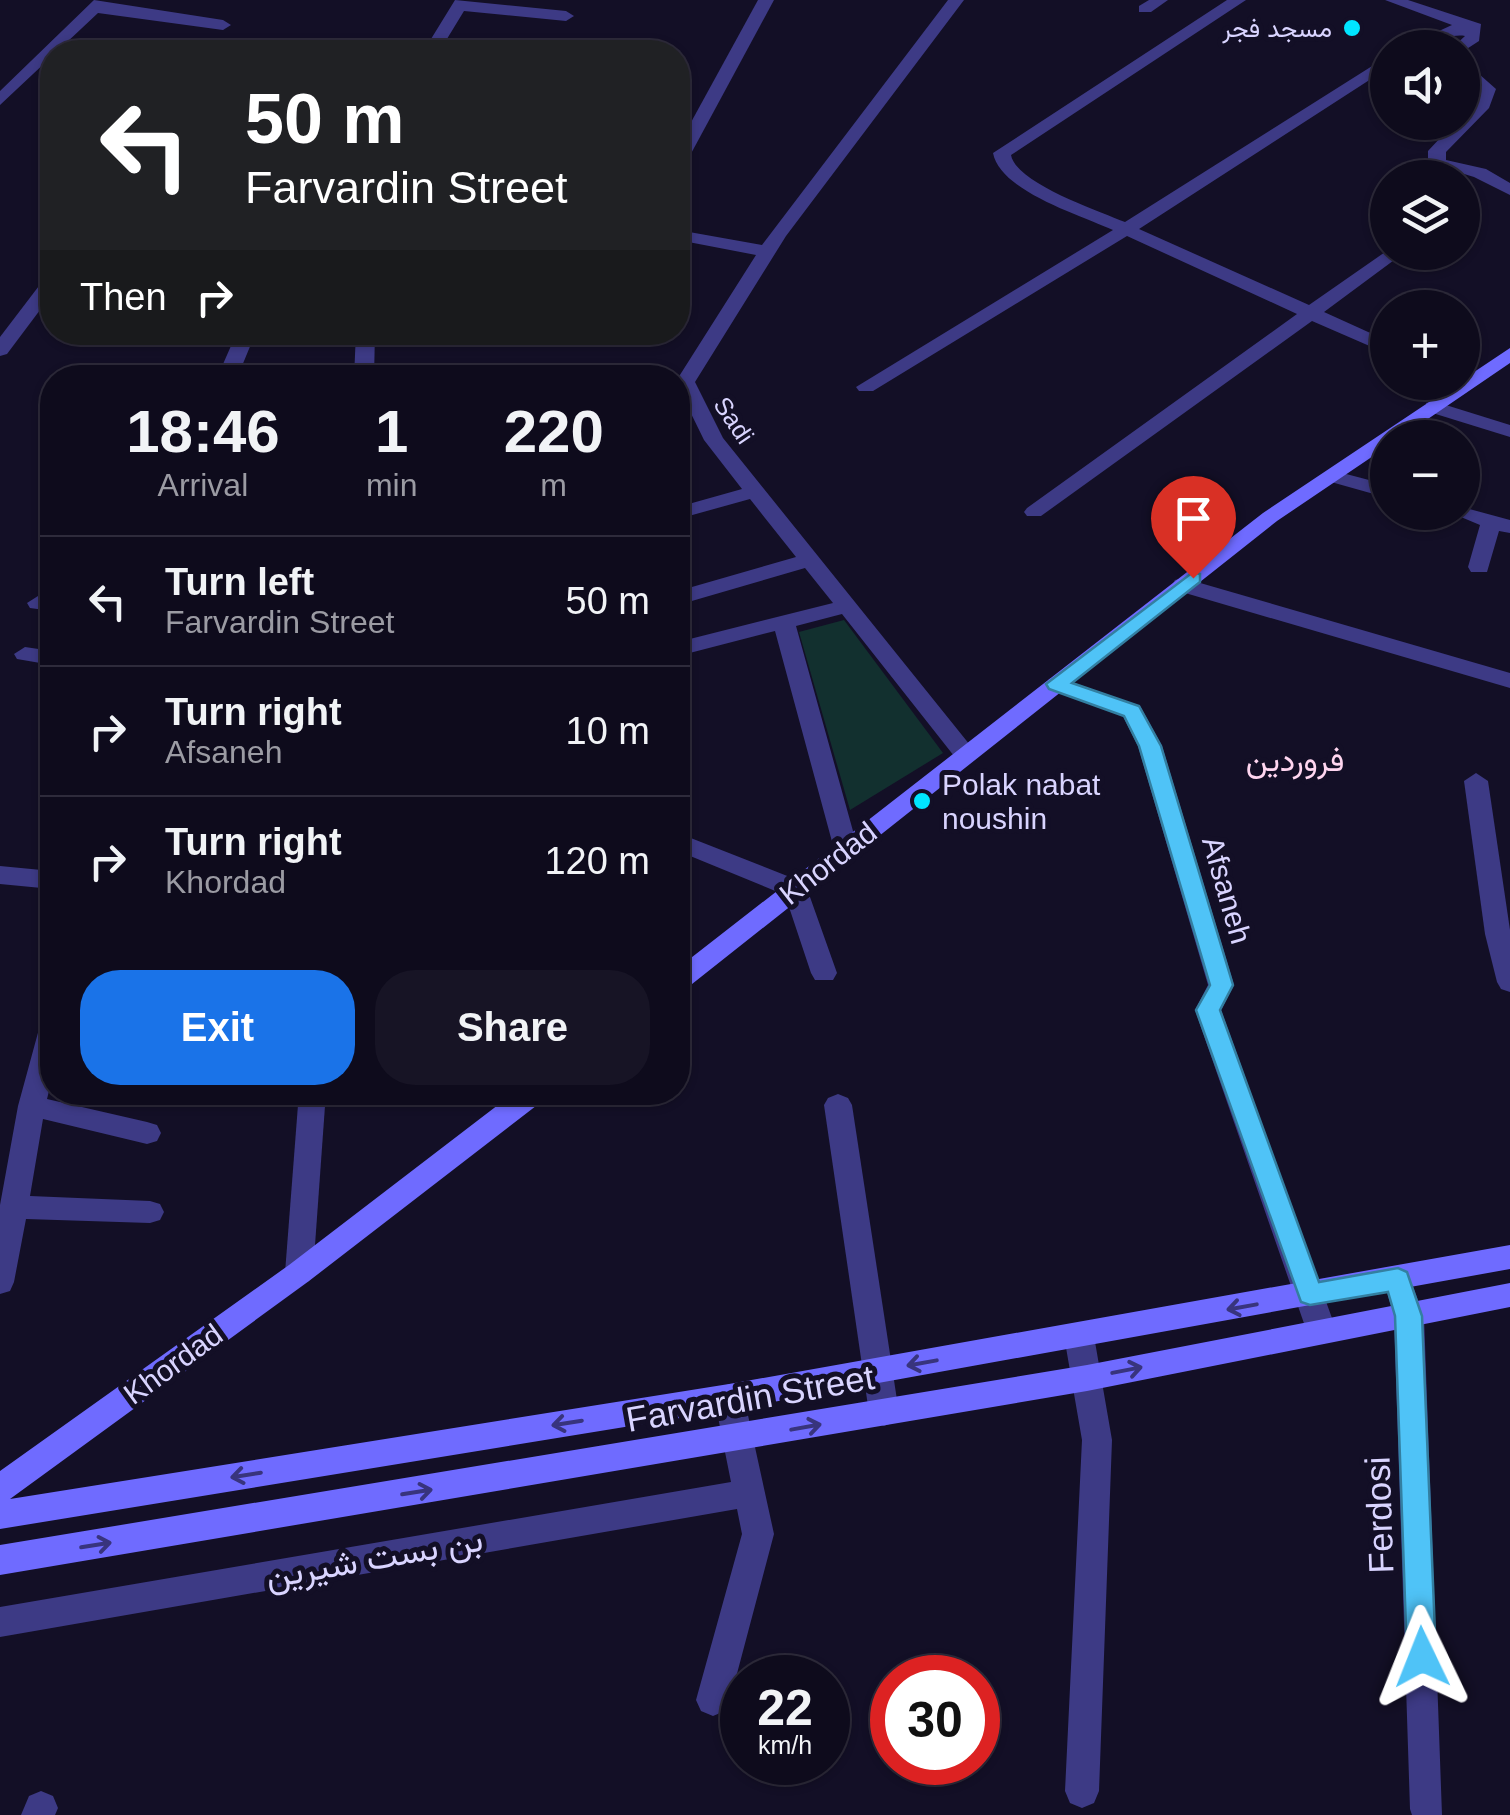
<!DOCTYPE html>
<meta charset="utf-8">
<style>
:root{--surface:#0e0b1c;--page:#171425;--text:#f1f3f6;--muted:#9b9ba3;--line:#2e2b3b;--accent:#1a73e8}
body{margin:0;font-family:Arial,Vazirmatn,sans-serif;background:var(--page);color:var(--text);height:100vh;display:flex;flex-direction:column;font-size:38px;white-space:nowrap}
*{box-sizing:border-box;margin:0}
p{font-size:32px;color:var(--muted)}
.icon{flex:none;width:55px;height:55px;fill:none;stroke:currentColor;stroke-width:2;stroke-linecap:round;stroke-linejoin:round}
.map{position:relative;flex:1;overflow:hidden}
.side{position:absolute;left:40px;top:365px;width:650px;height:740px;display:flex;flex-direction:column;background:var(--surface);border-radius:40px;box-shadow:0 2px 8px #0004,0 0 0 2px var(--line)}
.side>*{flex:none}
.hud{position:absolute;left:40px;top:40px;width:650px;height:305px;border-radius:40px;box-shadow:0 2px 8px #0004,0 0 0 2px var(--line);background:#202124;color:#fff;overflow:hidden}
.tools{position:absolute;left:1370px;top:30px;display:grid;gap:20px}
.tools a{display:grid;place-items:center;width:110px;height:110px;border-radius:50%;background:var(--surface);box-shadow:0 2px 8px #0004,0 0 0 2px var(--line);font-size:50px}
.speed{position:absolute;left:720px;top:1655px;display:flex;gap:20px;font-size:50px;font-weight:700;text-align:center}
.speed>*{display:grid;place-content:center;width:130px;height:130px;border-radius:50%;background:var(--surface);box-shadow:0 2px 8px #0004,0 0 0 2px var(--line);line-height:1}
.speed small{font-size:25px;font-weight:400}
.speed .limit{border:15px solid #d22;background:#fff;color:#111}
.pin{position:absolute;display:grid;place-items:center;width:85px;height:85px;color:#fff;margin:-102px -42px;border-radius:50% 50% 50% 0;rotate:-45deg;box-shadow:0 0 10px #0007}
.pin .icon{rotate:45deg}
.me{position:absolute;width:110px;margin:-55px;rotate:358deg;stroke-linejoin:round;filter:drop-shadow(0 0 8px #0008)}
.turn{display:flex;align-items:center;gap:35px;height:210px;padding:0 40px;font-size:45px}
.turn .icon{width:130px;height:130px;stroke-width:2.5}
.turn b{display:block;font-size:70px;line-height:85px}
.then{display:flex;align-items:center;height:95px;padding:0 40px;background:#0003;gap:20px;font-size:38px}
.eta{display:flex;justify-content:space-evenly;align-items:center;height:170px;text-align:center}
.eta b{font-size:60px;font-weight:800;line-height:70px}
.action{display:flex;gap:20px;margin-top:auto;padding:20px 40px}
.action a{flex:1;height:115px;border-radius:40px;background:var(--accent);color:#fff;font-size:40px;font-weight:800;line-height:115px;text-align:center}
.action a+a{background:var(--page);color:var(--text)}
ul{padding:0;list-style:none}
li{display:flex;align-items:center;gap:30px;height:130px;padding:0 40px;border-top:2px solid var(--line)}
li div{flex:1}
li b{display:block;font-size:38px}
li em{font-style:normal}
.map>svg:first-child{display:block}
.green{fill:#12302f}
.lines{fill:none;stroke-linecap:round;stroke-linejoin:round}
.street{fill:#3d3a85;fill-rule:evenodd}
.secondary{fill:#6f6bff;fill-rule:evenodd}
.oneway{stroke:#38347d}
.route{fill:#4fc3f7;stroke:#337fa1;stroke-width:2.5}
.poi-dot{fill:#00e5ff;stroke:#130f26;stroke-width:4}
.labels{text-anchor:middle;dominant-baseline:central;stroke-width:10;stroke-linejoin:round;paint-order:stroke}
.far-poi-label{font-size:25px;fill:#d9d4ff;stroke:#130f26;text-anchor:end}
.far-street-label{font-size:25px;fill:#d9d4ff;stroke:#130f26}
.poi-label{font-size:30px;fill:#d9d4ff;stroke:#130f26;text-anchor:start}
.street-label{font-size:30px;fill:#d9d4ff;stroke:#130f26}
.neighbourhood-label{font-size:32px;fill:#ffd6f0;stroke:#130f26}
.near-street-label{font-size:35px;fill:#d9d4ff;stroke:#130f26}
</style>
<div class="map">
<svg width="1510" height="1815" viewBox="0 0 1510 1815">
<rect width="100%" height="100%" fill="#130f26"/>
<polygon class="green" points="844,620 943,753 850,810 799,632"/>
<g class="lines">
<g class="street">
<polygon points="94,0 223,20 231,25 223,30 98,13 0,105 0,91"/>
<polygon points="455,0 566,11 574,16 566,21 464,11 439,52 423,52"/>
<polygon points="758,0 774,0 687,161 678,166 678,146"/>
<polygon points="948,0 964,0 786,236 695,382 723,438 978,755 966,763 958,761 842,614 796,626 858,849 846,858 834,849 775,631 678,656 678,642 833,603 805,568 678,605 678,591 796,557 750,499 678,519 678,507 742,489 704,440 678,387 678,378 756,255 678,240 678,230 762,245"/>
<polygon points="1149,0 1168,0 1151,12 1139,12 1139,6"/>
<path d="M1227,0H1246L1011,155C1016,183 1099,211 1125,222L1388,56V68L1139,229L1309,305L1388,250L1405,252L1324,312L1388,341V354L1312,321L1041,516H1027L1024,512L1027,508L1297,314L1127,236L873,391H859L856,387L1113,230C1080,215 1000,191 993,153Z"/>
<path d="M1385,0H1408L1481,24L1479,41L1462,52V48H1452L1465,36C1446,33 1425,48 1402,48L1452,25Z"/>
<polygon points="1462,59 1496,89 1489,108 1446,152 1446,160 1486,169 1510,183 1510,195 1474,177 1428,163 1428,151 1455,122 1462,122 1462,115 1475,102 1479,90 1462,73"/>
<polygon points="52,276 52,294 7,354 0,356 0,337 45,278"/>
<polygon points="237,332 256,332 237,378 217,378"/>
<polygon points="356,332 375,332 374,378 354,378"/>
<polygon points="1433,401 1510,425 1510,437 1426,411 1426,403"/>
<polygon points="1331,470 1388,485 1388,498 1324,480 1321,476"/>
<polygon points="1462,507 1510,520 1510,533 1499,531 1487,572 1471,572 1468,567 1480,525 1449,512 1462,512"/>
<polygon points="1183,578 1510,673 1510,688 1175,590 1172,585 1175,580"/>
<polygon points="38,596 52,597 52,611 30,608 27,603"/>
<polygon points="25,647 52,651 52,665 17,659 14,654"/>
<polygon points="1057,677 1140,706 1162,746 1234,985 1221,1010 1337,1332 1332,1341 1322,1344 1312,1341 1307,1332 1195,1010 1208,985 1138,746 1123,716 1049,689 1046,684 1049,679"/>
<polygon points="1476,773 1488,781 1510,930 1510,992 1501,989 1497,982 1485,934 1464,781"/>
<polygon points="678,833 805,883 837,973 833,980 815,980 811,973 785,895 678,851"/>
<polygon points="0,866 52,871 52,889 0,884"/>
<polygon points="52,1019 52,1079 47,1099 147,1122 157,1125 161,1133 157,1141 147,1144 43,1119 30,1196 150,1201 160,1204 164,1212 160,1220 150,1223 26,1219 14,1282 10,1291 0,1294 0,1205 18,1106 39,1029 43,1022"/>
<polygon points="299,1092 326,1092 313,1273 309,1281 299,1285 289,1281 285,1273"/>
<polygon points="838,1094 848,1098 852,1105 899,1413 895,1422 884,1426 873,1422 869,1413 824,1105 828,1098"/>
<polygon points="1397,1267 1407,1271 1424,1316 1442,1815 1412,1815 1410,1809 1394,1316 1383,1279 1387,1271"/>
<polygon points="1079,1323 1089,1327 1094,1336 1112,1440 1099,1791 1094,1803 1082,1808 1070,1803 1065,1791 1082,1440 1064,1336 1069,1327"/>
<polygon points="729,1384 740,1388 744,1397 774,1534 730,1700 725,1711 713,1716 701,1711 696,1700 742,1534 737,1509 0,1637 0,1607 731,1482 714,1397 718,1388"/>
<polygon points="41,1791 53,1796 58,1808 55,1815 21,1815 29,1796"/>
</g>
<g class="secondary">
<polygon points="1510,348 1510,363 1400,438 1388,438 1388,446 1277,521 687,988 678,990 678,968 1263,513"/>
<polygon points="515,1092 548,1092 545,1099 309,1281 10,1499 729,1384 1510,1245 1510,1269 729,1410 0,1529 0,1471 289,1265"/>
<polygon points="1510,1283 1510,1307 1087,1391 0,1575 0,1545 1087,1365"/>
</g>
</g>
<defs><path id="oneway-shaft" d="M-6 0H5M1.5-3L5.5 0L1.5 3" fill="none" stroke-width="1.6" stroke-linecap="round" stroke-linejoin="round" transform="scale(2.5)"/></defs>
<g class="oneway">
<use href="#oneway-shaft" transform="translate(1242 1307) rotate(170)"/>
<use href="#oneway-shaft" transform="translate(922 1363) rotate(170)"/>
<use href="#oneway-shaft" transform="translate(1127 1370) rotate(-11)"/>
<use href="#oneway-shaft" transform="translate(567 1423) rotate(171)"/>
<use href="#oneway-shaft" transform="translate(806 1427) rotate(-10)"/>
<use href="#oneway-shaft" transform="translate(246 1475) rotate(171)"/>
<use href="#oneway-shaft" transform="translate(417 1492) rotate(-9)"/>
<use href="#oneway-shaft" transform="translate(96 1545) rotate(-9)"/>
</g>
<polygon class="route" points="1193,572 1200,574 1200,582 1072,683 1139,706 1161,746 1233,985 1220,1010 1319,1282 1398,1268 1407,1272 1422,1316 1436,1657 1432,1667 1422,1671 1411,1667 1407,1657 1395,1316 1388,1292 1310,1305 1301,1302 1196,1010 1210,985 1139,746 1124,716 1049,689 1046,684"/>
<g class="poi-dot">
<circle cx="1352" cy="28" r="10"/>
<circle cx="922" cy="801" r="10"/>
</g>
<g class="labels">
<g class="far-poi-label">
<text x="1332" y="28">مسجد فجر</text>
</g>
<g class="far-street-label">
<text transform="translate(734 420) rotate(56)">Sadi</text>
</g>
<g class="poi-label">
<text x="942" y="784">Polak nabat<tspan x="942" dy="34">noushin</tspan></text>
</g>
<g class="street-label">
<text transform="translate(828 863) rotate(-38)">Khordad</text>
<text transform="translate(1227 890) rotate(74)">Afsaneh</text>
<text transform="translate(173 1364) rotate(-36)">Khordad</text>
</g>
<g class="neighbourhood-label">
<text x="1295" y="760">فروردین</text>
</g>
<g class="near-street-label">
<text transform="translate(750 1398) rotate(-10)">Farvardin Street</text>
<text transform="translate(1379 1515) rotate(-92)">Ferdosi</text>
<text transform="translate(374 1557) rotate(-10)">بن بست شیرین</text>
</g>
</g>
</svg>
<div class="tools">
<a><svg class="icon" aria-label="sound" viewBox="0 0 24 24"><path d="M4 9h4l5-4v14l-5-4H4zM17 9q2 3 0 6"/></svg></a>
<a><svg class="icon" aria-label="layers" viewBox="0 0 24 24"><path d="M12 4l9 5-9 5-9-5zM3 14l9 5 9-5"/></svg></a>
<a>+</a>
<a>−</a>
</div>
<div class="speed"><div>22<small>km/h</small></div><div class="limit">30</div></div>
<div class="pin" style="left:1193px;top:578px;background:#d93025"><svg class="icon" aria-label="arrive" viewBox="0 0 24 24"><path d="M6 21V4h12l-3 4 3 4H6"/></svg></div>
<svg class="me" style="left:1422px;top:1657px" viewBox="-20 -20 40 40"><path d="M0-17L14 15 0 8-14 15z" fill="#4fc3f7" stroke="#fff" stroke-width="4"/></svg>
<div class="hud">
<div class="turn"><svg class="icon" aria-label="left" viewBox="0 0 24 24"><path d="M17 20v-9H6M10 6l-5 5 5 5"/></svg><div><b>50 m</b>Farvardin Street</div></div>
<div class="then">Then<svg class="icon" aria-label="right" viewBox="0 0 24 24"><path d="M7 20v-9h11M14 6l5 5-5 5"/></svg></div>
</div>
<section class="side">
<div class="eta">
<div><b>18:46</b><p>Arrival</p></div>
<div><b>1</b><p>min</p></div>
<div><b>220</b><p>m</p></div>
</div>
<ul>
<li><svg class="icon" aria-label="left" viewBox="0 0 24 24"><path d="M17 20v-9H6M10 6l-5 5 5 5"/></svg><div><b>Turn left</b><p>Farvardin Street</p></div><em>50 m</em></li>
<li><svg class="icon" aria-label="right" viewBox="0 0 24 24"><path d="M7 20v-9h11M14 6l5 5-5 5"/></svg><div><b>Turn right</b><p>Afsaneh</p></div><em>10 m</em></li>
<li><svg class="icon" aria-label="right" viewBox="0 0 24 24"><path d="M7 20v-9h11M14 6l5 5-5 5"/></svg><div><b>Turn right</b><p>Khordad</p></div><em>120 m</em></li>
</ul>
<div class="action"><a>Exit</a><a>Share</a></div>
</section>
</div>
